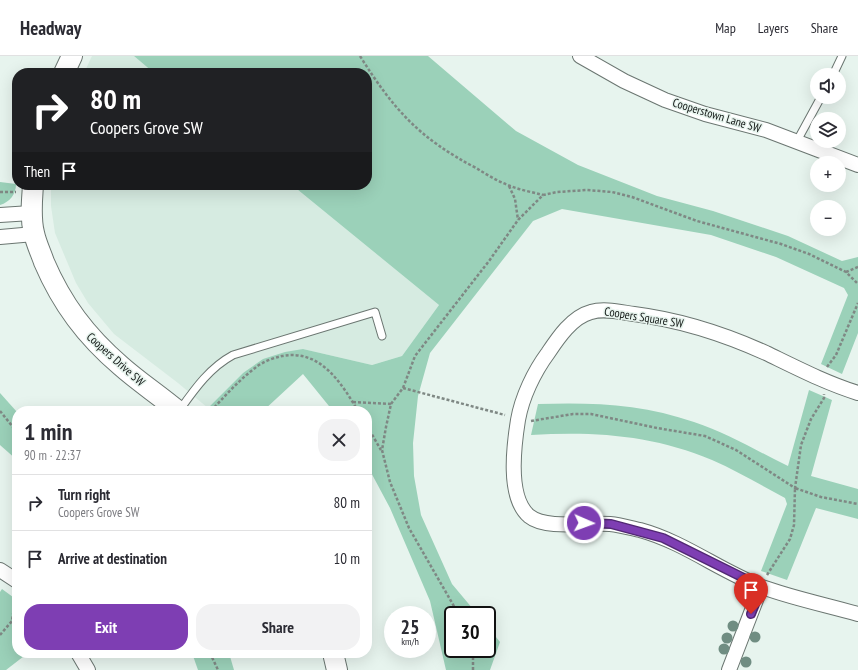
<!DOCTYPE html>
<meta charset="utf-8">
<style>
:root{--surface:#fff;--page:#f2f2f3;--text:#2b2b33;--muted:#7c7c81;--line:#e1e1e2;--accent:#7e3eb3}
body{margin:0;font-family:"PT Sans Narrow",sans-serif;background:var(--page);color:var(--text);height:100vh;display:flex;flex-direction:column;font-size:15px;white-space:nowrap}
*{box-sizing:border-box;margin:0}
p{font-size:13px;color:var(--muted)}
.icon{flex:none;width:22px;height:22px;fill:none;stroke:currentColor;stroke-width:2;stroke-linecap:round;stroke-linejoin:round}
.map{position:relative;flex:1;overflow:hidden}
.details{position:absolute;left:12px;top:350px;width:360px;height:252px;display:flex;flex-direction:column;background:var(--surface);border-radius:16px;box-shadow:0 4px 16px #0002}
.details>*{flex:none}
.banner{position:absolute;left:12px;top:12px;width:360px;height:122px;border-radius:16px;box-shadow:0 4px 16px #0002;background:#202124;color:#fff;overflow:hidden}
.tools{position:absolute;left:810px;top:12px;display:grid;gap:8px}
.tools a{display:grid;place-items:center;width:36px;height:36px;border-radius:50%;background:var(--surface);box-shadow:0 4px 16px #0002;font-size:20px}
.speed{position:absolute;left:384px;top:550px;display:flex;gap:8px;font-size:20px;font-weight:700;text-align:center}
.speed>*{display:grid;place-content:center;width:52px;height:52px;border-radius:50%;background:var(--surface);box-shadow:0 4px 16px #0002;line-height:1}
.speed small{font-size:10px;font-weight:400}
.speed .limit{border:2px solid #111;border-radius:6px;background:#fff;color:#111}
.pin{position:absolute;display:grid;place-items:center;width:34px;height:34px;color:#fff;margin:-41px -17px;border-radius:50% 50% 50% 0;rotate:-45deg;box-shadow:0 0 4px #0007}
.pin .icon{rotate:45deg}
.me{position:absolute;width:44px;margin:-22px;rotate:92deg;stroke-linejoin:round;filter:drop-shadow(0 0 3px #0008)}
.turn{display:flex;align-items:center;gap:14px;height:84px;padding:0 12px;font-size:18px}
.turn .icon{width:52px;height:52px;stroke-width:2.5}
.turn b{display:block;font-size:28px;line-height:34px}
.then{display:flex;align-items:center;height:38px;padding:0 12px;background:#0003;gap:8px;font-size:15px}
.round{display:grid;place-items:center;flex:none;width:42px;height:42px;border-radius:16px;background:var(--page)}
.head{display:flex;align-items:center;justify-content:space-between;height:68px;padding:0 12px}
h1{font-size:24px;font-weight:600;line-height:30px}
.button{display:flex;gap:8px;margin-top:auto;padding:8px 12px}
.button a{flex:1;height:46px;border-radius:16px;background:var(--accent);color:#fff;font-size:16px;font-weight:600;line-height:46px;text-align:center}
.button a+a{background:var(--page);color:var(--text)}
ul{padding:0;list-style:none}
li{display:flex;align-items:center;gap:12px;height:56px;padding:0 12px;border-top:1px solid var(--line)}
li div{flex:1}
li b{display:block;font-size:15px}
li em{font-style:normal}
header{display:flex;align-items:center;gap:24px;box-sizing:border-box;height:56px;padding:0 20px;background:var(--surface);border-bottom:1px solid var(--line)}
header strong{font-size:19px}
nav{display:flex;gap:22px;margin-inline-start:auto;font-size:14px}
.map>svg:first-child{display:block}
.built{fill:#d6ebe1}
.green{fill:#9bd1b9}
.lines{fill:none;stroke-linecap:round;stroke-linejoin:round}
.lane-casing{stroke:#6b7671;stroke-width:9}
.street-casing{stroke:#6b7671;stroke-width:16}
.secondary-casing{stroke:#6b7671;stroke-width:22}
.path{stroke:#7f8884;stroke-width:2.5;stroke-dasharray:3 2;stroke-linecap:butt}
.lane{stroke:#fff;stroke-width:7}
.street{stroke:#fff;stroke-width:14}
.secondary{stroke:#fff;stroke-width:20}
.tree{fill:#708d82}
.route-casing{stroke:#522874;stroke-width:10}
.route{stroke:#7e3eb3;stroke-width:7}
.labels{text-anchor:middle;dominant-baseline:central;stroke-width:3;stroke-linejoin:round;paint-order:stroke}
.street-label{font-size:12px;fill:#121715;stroke:#e7f4ee}
</style>
<header>
<strong>Headway</strong>
<nav><a>Map</a><a>Layers</a><a>Share</a></nav>
</header>
<div class="map">
<svg width="858" height="614" viewBox="0 0 858 614">
<rect width="100%" height="100%" fill="#e7f4ee"/>
<g class="built">
<polygon points="92,0 134,0 154,17 84,17"/>
<polygon points="51,129 292,129 439,249 402,300 372,309 303,293 243,317 208,352 178,327 114,278 88,247 76,227 55,177 51,150"/>
</g>
<g class="green">
<polygon points="134,0 428,0 516,75 578,109 657,140 713,155 788,180 842,205 858,201 858,277 842,318 821,308 848,239 844,232 776,201 711,179 562,153 533,165 430,297 418,340 413,387 414,420 421,459 452,528 478,559 453,559 453,593 487,593 487,570 500,586 490,614 446,614 430,545 390,452 367,409 367,355 333,355 303,318 263,355 210,355 208,352 243,317 263,303 285,296 303,293 372,309 402,300 439,249 292,129 367,129 367,17 154,17"/>
<path d="M0,126L16,128C16,138 10,146 0,149Z"/>
<path d="M809,334L832,344L811,420L858,433V463L816,452L787,524L761,515L787,448L785,442C761,429 737,415 712,404C653,379 594,375 531,379L538,348C591,346 643,348 694,366C727,377 757,395 788,410Z"/>
<polygon points="0,337 17,356 17,404 0,389"/>
<polygon points="2,533 17,544 17,597 28,597 6,614 0,614 0,536"/>
<polygon points="192,597 229,597 234,614 198,614"/>
</g>
<g class="lines">
<defs>
<g id="lane">
<polyline points="833,19 842,0"/>
<polyline points="797,85 821,41"/>
<path d="M179,355C194,334 209,312 233,299L375,256L382,280"/>
</g>
<g id="street">
<polyline points="580,0 624,25 665,44 705,58 766,74 858,109"/>
<polyline points="0,159 31,157"/>
<polyline points="0,181 34,178"/>
<path d="M858,337C826,327 797,312 766,297C724,278 681,264 634,258C620,256 604,252 591,256C572,261 558,282 548,297C534,316 522,341 518,364C514,389 507,441 529,460C546,474 589,466 610,468C620,469 631,472 640,474C684,486 720,515 762,531C793,542 826,549 858,558"/>
<polyline points="0,514 17,525"/>
<polyline points="78,597 88,614"/>
<polyline points="729,614 761,531"/>
</g>
<g id="secondary">
<polyline points="64,17 72,0"/>
<path d="M33,129C32,145 30,161 34,177C36,187 41,197 44,206C62,248 86,280 121,310C139,326 159,339 178,355"/>
<polyline points="333,597 337,614"/>
</g>
</defs>
<use href="#lane" class="lane-casing"/>
<use href="#street" class="street-casing"/>
<use href="#secondary" class="secondary-casing"/>
<g class="path">
<path d="M360,0C394,54 419,82 476,112C486,118 497,125 508,129C519,134 532,136 543,139"/>
<polyline points="509,130 515,143 518,164"/>
<polyline points="0,136 16,136"/>
<polyline points="846,216 858,211"/>
<polyline points="827,311 836,299 858,247"/>
<polyline points="403,332 505,359"/>
<polyline points="353,346 391,348"/>
<polyline points="0,355 17,376"/>
<path d="M211,355C225,340 238,325 255,312C262,306 273,302 282,300C320,293 341,326 358,355"/>
<polyline points="531,365 573,358 591,358 657,372 705,380 736,394 795,432 801,389 811,363 824,342 824,338"/>
<polyline points="367,370 381,394"/>
<polyline points="767,519 790,483 794,469 795,432 821,441 858,448"/>
<polyline points="459,559 409,472 390,426 382,394 386,371 391,348 403,332 415,300 489,205 518,164 543,139 557,136 587,134 612,136 632,141 697,165 781,188 809,198 846,216 858,228"/>
<polyline points="12,565 17,563"/>
<polyline points="0,579 12,565 16,539"/>
<polyline points="210,597 218,614"/>
<polyline points="473,614 473,593"/>
</g>
<use href="#lane" class="lane"/>
<use href="#street" class="street"/>
<use href="#secondary" class="secondary"/>
</g>
<g class="tree">
<circle cx="733" cy="570" r="5.5"/>
<circle cx="755" cy="581" r="5.5"/>
<circle cx="727" cy="582" r="5.5"/>
<circle cx="724" cy="593" r="5.5"/>
<circle cx="746" cy="606" r="5.5"/>
</g>
<g class="lines">
<defs>
<polyline id="route" points="584,467 611,468 663,482 762,531 751,558"/>
</defs>
<use href="#route" class="route-casing"/>
<use href="#route" class="route"/>
</g>
<g class="labels">
<g class="street-label">
<text transform="translate(717 59) rotate(17)">Cooperstown Lane SW</text>
<text transform="translate(644 261) rotate(9)">Coopers Square SW</text>
<text transform="translate(116 303) rotate(42)">Coopers Drive SW</text>
</g>
</g>
</svg>
<div class="tools">
<a><svg class="icon" aria-label="sound" viewBox="0 0 24 24"><path d="M4 9h4l5-4v14l-5-4H4zM17 9q2 3 0 6"/></svg></a>
<a><svg class="icon" aria-label="layers" viewBox="0 0 24 24"><path d="M12 4l9 5-9 5-9-5zM3 14l9 5 9-5"/></svg></a>
<a>+</a>
<a>−</a>
</div>
<div class="speed"><div>25<small>km/h</small></div><div class="limit">30</div></div>
<div class="pin" style="left:751px;top:558px;background:#d93025"><svg class="icon" aria-label="arrive" viewBox="0 0 24 24"><path d="M6 21V4h12l-3 4 3 4H6"/></svg></div>
<svg class="me" style="left:584px;top:467px" viewBox="-20 -20 40 40"><circle r="17" fill="#7e3eb3" stroke="#fff" stroke-width="3"/><path d="M0-11L8 9 0 5-8 9z" fill="#fff"/></svg>
<div class="banner">
<div class="turn"><svg class="icon" aria-label="right" viewBox="0 0 24 24"><path d="M7 20v-9h11M14 6l5 5-5 5"/></svg><div><b>80 m</b>Coopers Grove SW</div></div>
<div class="then">Then<svg class="icon" aria-label="arrive" viewBox="0 0 24 24"><path d="M6 21V4h12l-3 4 3 4H6"/></svg></div>
</div>
<section class="details">
<div class="head"><div><h1>1 min</h1><p>90 m · 22:37</p></div><a class="round"><svg class="icon" aria-label="close" viewBox="0 0 24 24"><path d="M6 6l12 12M18 6L6 18"/></svg></a></div>
<ul>
<li><svg class="icon" aria-label="right" viewBox="0 0 24 24"><path d="M7 20v-9h11M14 6l5 5-5 5"/></svg><div><b>Turn right</b><p>Coopers Grove SW</p></div><em>80 m</em></li>
<li><svg class="icon" aria-label="arrive" viewBox="0 0 24 24"><path d="M6 21V4h12l-3 4 3 4H6"/></svg><div><b>Arrive at destination</b></div><em>10 m</em></li>
</ul>
<div class="button"><a>Exit</a><a>Share</a></div>
</section>
</div>
